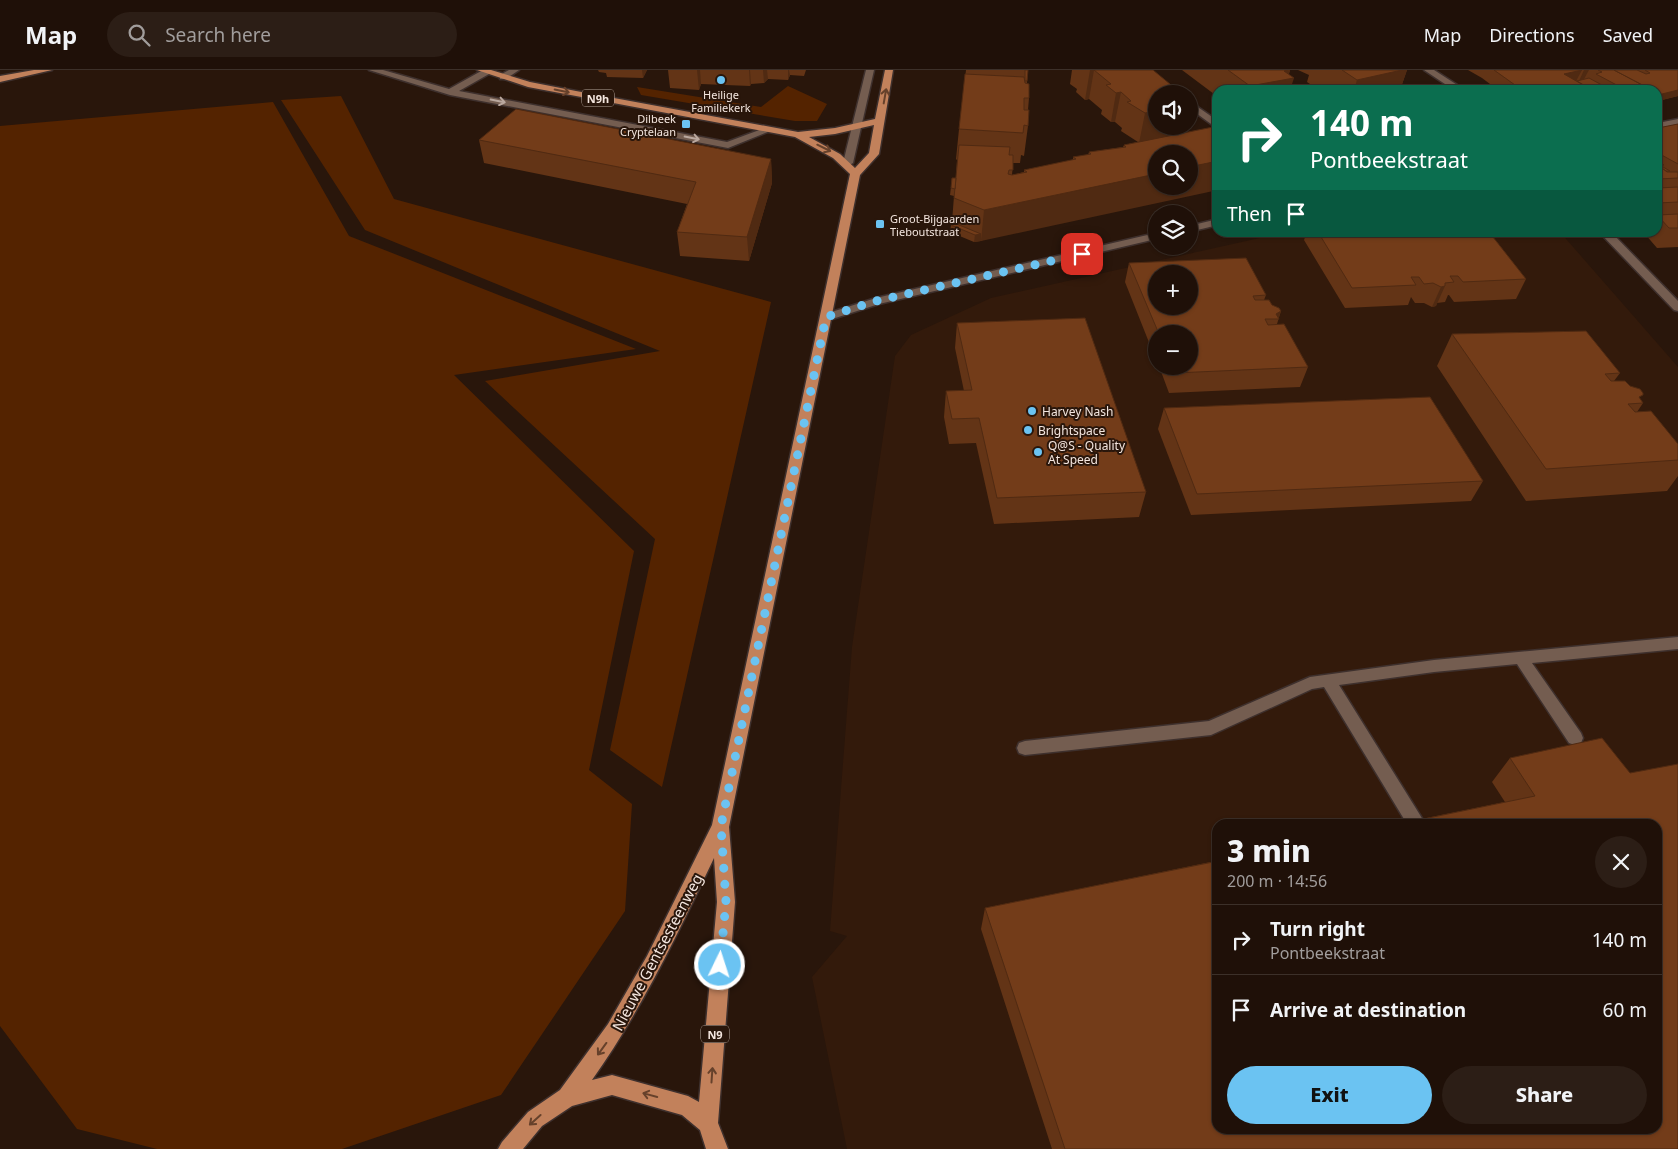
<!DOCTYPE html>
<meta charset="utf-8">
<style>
:root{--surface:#1f1008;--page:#2c1e16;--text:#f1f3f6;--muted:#a19d9c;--line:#3c3029;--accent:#6bc3f2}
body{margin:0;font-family:"Noto Sans",sans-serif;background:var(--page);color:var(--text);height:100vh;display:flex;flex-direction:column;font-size:19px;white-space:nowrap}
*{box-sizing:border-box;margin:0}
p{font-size:16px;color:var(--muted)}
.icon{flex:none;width:28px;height:28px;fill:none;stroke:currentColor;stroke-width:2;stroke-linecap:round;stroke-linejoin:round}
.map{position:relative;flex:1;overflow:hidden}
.panel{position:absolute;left:1212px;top:749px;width:450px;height:315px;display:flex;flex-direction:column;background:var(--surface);border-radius:15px;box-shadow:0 1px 4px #0004,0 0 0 1px var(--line)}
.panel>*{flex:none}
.guide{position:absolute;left:1212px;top:15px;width:450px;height:152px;border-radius:15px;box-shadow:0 1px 4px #0004,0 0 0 1px var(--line);background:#0b6e4f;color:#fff;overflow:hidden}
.tools{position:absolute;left:1148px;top:15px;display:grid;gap:10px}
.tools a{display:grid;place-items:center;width:50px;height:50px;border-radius:50%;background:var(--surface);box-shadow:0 1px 4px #0004,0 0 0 1px var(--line);font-size:25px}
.pin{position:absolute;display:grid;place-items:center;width:42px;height:42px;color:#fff;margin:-21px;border-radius:10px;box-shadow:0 2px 8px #0006}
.me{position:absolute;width:55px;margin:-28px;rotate:4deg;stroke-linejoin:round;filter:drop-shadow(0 0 4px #0008)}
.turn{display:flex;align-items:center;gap:18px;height:105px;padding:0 15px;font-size:22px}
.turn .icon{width:65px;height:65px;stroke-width:2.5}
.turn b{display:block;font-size:35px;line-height:42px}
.then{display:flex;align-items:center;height:48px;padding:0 15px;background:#0003;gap:10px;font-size:19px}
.round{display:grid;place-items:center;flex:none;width:52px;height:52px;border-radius:26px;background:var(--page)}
.head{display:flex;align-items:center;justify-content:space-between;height:85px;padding:0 15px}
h1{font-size:30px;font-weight:800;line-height:38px}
.cta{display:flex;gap:10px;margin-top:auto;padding:10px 15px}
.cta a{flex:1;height:58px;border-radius:30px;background:var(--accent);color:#111;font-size:20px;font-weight:800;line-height:58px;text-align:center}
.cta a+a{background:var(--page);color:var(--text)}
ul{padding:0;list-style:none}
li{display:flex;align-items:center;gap:15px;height:70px;padding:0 15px;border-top:1px solid var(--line)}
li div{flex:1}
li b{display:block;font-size:19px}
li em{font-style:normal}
header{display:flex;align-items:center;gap:30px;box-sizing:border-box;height:70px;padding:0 25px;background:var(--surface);border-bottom:1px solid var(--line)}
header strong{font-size:24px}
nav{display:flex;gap:28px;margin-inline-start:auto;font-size:18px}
.search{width:350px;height:45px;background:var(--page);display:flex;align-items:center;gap:12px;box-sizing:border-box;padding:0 18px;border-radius:28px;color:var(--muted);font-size:19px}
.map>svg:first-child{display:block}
.built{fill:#331a0b;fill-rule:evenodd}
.green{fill:#542300}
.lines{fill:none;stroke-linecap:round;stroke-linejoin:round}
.minor-casing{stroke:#3e302d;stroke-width:3}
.major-casing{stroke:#3e302d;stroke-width:3}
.minor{fill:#745d50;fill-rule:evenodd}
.major{fill:#c2815b;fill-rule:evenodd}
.wall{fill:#633416}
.shaded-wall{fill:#502a12}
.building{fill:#733c19;stroke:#502a12;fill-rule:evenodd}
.oneway{stroke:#66412b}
.oneway2{stroke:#baa89f}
.route{stroke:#6bc3f2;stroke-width:9;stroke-dasharray:0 16.2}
.poi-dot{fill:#6bc3f2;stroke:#29160b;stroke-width:2}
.labels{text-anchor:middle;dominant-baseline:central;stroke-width:4;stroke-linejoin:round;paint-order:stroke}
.far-poi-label{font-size:11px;fill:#f4e6df;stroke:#29160b}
.shield{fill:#29160b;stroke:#b7a89f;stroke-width:1}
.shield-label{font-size:11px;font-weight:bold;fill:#f4e6df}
.poi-label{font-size:12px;fill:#f4e6df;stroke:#29160b;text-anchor:start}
.near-street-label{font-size:15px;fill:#f4e6df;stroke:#29160b}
</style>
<header>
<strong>Map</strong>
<div class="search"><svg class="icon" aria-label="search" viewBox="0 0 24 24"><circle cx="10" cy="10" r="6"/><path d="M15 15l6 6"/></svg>Search here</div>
<nav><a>Map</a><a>Directions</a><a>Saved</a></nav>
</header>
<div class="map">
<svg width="1678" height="1079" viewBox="0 0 1678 1079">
<rect width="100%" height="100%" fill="#29160b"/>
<path class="built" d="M1560,162L1678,297V1079H847L812,907L847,866L830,861L852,577L895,286L911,265L991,228L1282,163ZM1156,204H1189V236H1156ZM1156,264H1189V296H1156ZM1218,754H1658V1059H1218Z"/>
<g class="green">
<polygon points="788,16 827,34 817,51 795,51 641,25 637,17 761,37"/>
<polygon points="341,26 394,129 771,232 662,717 610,680 655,469 485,311 660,281 365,160 281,30"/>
<polygon points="273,32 349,166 636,279 454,305 634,481 589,700 632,734 625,841 501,1025 342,1079 157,1079 77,1059 0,956 0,56"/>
</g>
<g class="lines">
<defs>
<g id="minor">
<polygon points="369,0 383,0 449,19 483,0 489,0 489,4 459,21 727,72 762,59 770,61 728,78 450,25"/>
<polygon points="509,0 519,0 506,9 500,9 500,5"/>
<polygon points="866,0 874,0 853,93 848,96 843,93"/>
<polygon points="1424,0 1434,0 1465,20 1454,20"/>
<polygon points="1189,31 1218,51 1218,59 1189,38"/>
<polygon points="1678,49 1678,55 1658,59 1658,53"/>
<polygon points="1218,149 1218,155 1189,162 1189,156"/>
<polygon points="1599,162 1611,162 1678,231 1678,241 1674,240"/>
<polygon points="1156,163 1156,169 879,234 826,251 820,247 822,245 876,228"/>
<polygon points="1678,567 1678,579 1532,593 1581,663 1583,668 1581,673 1575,675 1569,673 1517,594 1434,602 1339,615 1420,745 1423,750 1421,754 1407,754 1324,617 1312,619 1211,665 1025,685 1019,683 1017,678 1019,673 1025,671 1209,651 1310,607 1434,590"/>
</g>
<g id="major">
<polygon points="34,0 52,0 0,12 0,6"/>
<path d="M477,0H491L530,12L576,21L798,62L835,58L875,49L885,0H893L879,84L860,105L729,757L735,832L718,1053L728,1079H706L700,1060L682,1045L612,1025L572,1036L542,1056L523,1079H498L502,1072L528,1042L560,1020L608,954L647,886L712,755L850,104L833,88L795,67L528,17ZM874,55L869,83L855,98L840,84L809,67L835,64ZM714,788L717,832L699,1032L688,1026L612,1005L592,1010C641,941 677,865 714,788Z"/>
</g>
</defs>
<use href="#minor" class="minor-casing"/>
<use href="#major" class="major-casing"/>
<use href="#minor" class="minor"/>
<use href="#major" class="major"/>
</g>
<g class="wall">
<polygon points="598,0 647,0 643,8 607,7 606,3 599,2"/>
<polygon points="668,0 806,0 804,6 790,5 788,10 768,9 764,13 751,14 750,16 701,14 699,20 670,18"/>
<polygon points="966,0 1028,0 1027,13 1029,28 1028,40 1028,56 1024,86 1021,85 1020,93 1013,93 1012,105 1024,102 1024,100 1073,90 1073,87 1088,85 1089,82 1123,77 1124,75 1138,72 1121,61 1122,58 1115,52 1111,52 1101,44 1102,40 1089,29 1085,30 1076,22 1077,19 1070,14 1072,0 1153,0 1189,56 1187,62 981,171 974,172 950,162 951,155 952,152 954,126 950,125 952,108 956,108 957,90 956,89 959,59"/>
<polygon points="1182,0 1290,0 1289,4 1290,20 1218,20 1218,27"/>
<polygon points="1298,0 1407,0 1400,20 1319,20 1307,12 1309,5"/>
<polygon points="1468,0 1678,0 1678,26 1658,31 1658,20 1498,20 1482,8"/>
<polygon points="1678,54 1678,177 1657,178 1645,164 1646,162 1658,162 1658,58"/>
<polygon points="479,70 771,89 772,113 749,191 680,186 677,162 687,134 484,93"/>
<polygon points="1307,162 1489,162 1526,209 1516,229 1454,232 1449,225 1448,225 1445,232 1437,233 1436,236 1432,237 1424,233 1415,233 1411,227 1408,235 1345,238 1304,170"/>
<polygon points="1129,193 1266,225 1264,230 1281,241 1277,254 1308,297 1300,317 1169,323 1159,296 1189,296 1189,264 1156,264 1156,290 1125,212"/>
<polygon points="957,253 1146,422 1139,447 994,454 976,373 949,374 944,347 946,321 964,321 955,278"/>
<polygon points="1452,264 1620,303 1614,311 1640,329 1643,333 1637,342 1678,374 1678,406 1667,421 1526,431 1437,296"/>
<polygon points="1164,338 1483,411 1471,431 1191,445 1158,359"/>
<polygon points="1510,688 1630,703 1678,1079 1052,1079 981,859 985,838 1505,732 1492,712"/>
</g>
<g class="shaded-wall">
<polygon points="642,0 647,0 643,8"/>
<polygon points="697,0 700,0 701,14 699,20"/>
<polygon points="749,0 750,0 751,14 750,16"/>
<polygon points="763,0 767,0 768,9 764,13"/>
<polygon points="788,0 789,0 790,5 788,10"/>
<polygon points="1090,0 1094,0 1089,29 1085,30"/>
<polygon points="1290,0 1287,9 1294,8 1290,20 1249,20 1250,16 1284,1"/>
<polygon points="1402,0 1407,0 1400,20 1354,20 1357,10"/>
<polygon points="1565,0 1582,0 1575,13 1562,6"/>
<polygon points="1584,0 1589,0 1584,9 1579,11"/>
<polygon points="1678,20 1678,26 1658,31 1658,25"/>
<polygon points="1121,22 1115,52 1111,52 1116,23"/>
<polygon points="1194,33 1189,55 1189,34"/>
<polygon points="1156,41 1156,56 1189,56 1187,63 1139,73 1145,43"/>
<polygon points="771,89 772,113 749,191 747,167"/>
<polygon points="1218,91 1218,120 981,171 984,140 1156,104 1156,116 1189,116 1189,97"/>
<polygon points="981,164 981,171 974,172 975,165"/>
<polygon points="1445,216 1436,236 1432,237 1441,217"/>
<polygon points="1281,241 1278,249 1276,244"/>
</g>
<g class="building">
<polygon points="1025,0 1028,0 1027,11 1025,11"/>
<polygon points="1094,0 1153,0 1182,24 1156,24 1156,41 1145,43 1127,32 1131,31 1121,22 1116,23 1106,15 1111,14"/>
<polygon points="1228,0 1288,0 1284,1 1294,8 1250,16"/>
<polygon points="1342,0 1402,0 1357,10"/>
<polygon points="1494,0 1582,0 1564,4 1592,20 1522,20"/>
<polygon points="1598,0 1614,0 1652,20 1626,20 1596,4 1602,2"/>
<polygon points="1614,0 1637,0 1646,4 1650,3 1645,0 1678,0 1678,20 1658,25 1658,20 1652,20"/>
<polygon points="965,4 1024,7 1025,13 1029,14 1029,28 1024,28 1024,40 1029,40 1028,56 1024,55 1023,63 959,59"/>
<polygon points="1589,8 1611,20 1592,20 1577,11"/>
<polygon points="1189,29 1194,33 1189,34"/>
<polygon points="516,39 771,89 747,167 677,162 696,112 479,70"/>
<polygon points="1678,54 1678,94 1658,83 1658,58"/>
<polygon points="1218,56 1218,91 1189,97 1189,84 1156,84 1156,104 984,140 954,128 959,75 1010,77 1009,85 1013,85 1013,100 1009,100 1008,104 1012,105 1027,102 1024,100 1076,89 1073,87 1091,84 1089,82 1126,77 1124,75"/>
<polygon points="1658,91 1664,95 1659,95 1667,102 1678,102 1678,108 1658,109"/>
<polygon points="1663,97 1670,101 1666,101 1662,98"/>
<polygon points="952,108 956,108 955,119 951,118"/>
<polygon points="1678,117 1678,132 1658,133 1658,118"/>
<polygon points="1678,144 1678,158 1669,158 1658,146 1658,145"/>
<polygon points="952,152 981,164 975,165 951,155"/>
<polygon points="1318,162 1489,162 1526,209 1463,212 1458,206 1450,206 1454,212 1445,213 1445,216 1441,217 1433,213 1424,214 1419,207 1411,207 1416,215 1352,218"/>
<path d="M1246,188L1266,225L1253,226L1255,230H1269L1272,235L1279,238L1281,241L1276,244L1279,249H1265L1268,255L1284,254L1308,297L1175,303L1172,296H1189V264H1159L1129,193ZM1156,204H1189V236H1156Z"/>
<polygon points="1085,248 1146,422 997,428 979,348 952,349 946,321 972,320 957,253"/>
<polygon points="1586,261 1620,303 1605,304 1611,311 1625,311 1630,316 1640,319 1643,323 1643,325 1639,327 1643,333 1628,334 1635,342 1651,341 1678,374 1678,390 1546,399 1452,264"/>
<polygon points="1430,327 1483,411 1197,424 1164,338"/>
<polygon points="1602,668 1630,703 1678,694 1678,1079 1065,1079 985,838 1218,791 1218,1059 1658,1059 1658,754 1399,754 1535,726 1510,688"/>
</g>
<defs><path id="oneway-shaft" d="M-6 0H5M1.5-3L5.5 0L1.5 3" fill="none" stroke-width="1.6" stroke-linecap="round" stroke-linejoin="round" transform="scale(1.25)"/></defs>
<g class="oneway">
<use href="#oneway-shaft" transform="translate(562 21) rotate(12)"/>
<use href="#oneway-shaft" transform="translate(885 26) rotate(-80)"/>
<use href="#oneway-shaft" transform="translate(824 78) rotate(26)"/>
<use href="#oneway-shaft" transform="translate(602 979) rotate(126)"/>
<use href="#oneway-shaft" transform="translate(712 1005) rotate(-86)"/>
<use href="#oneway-shaft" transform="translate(650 1025) rotate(-165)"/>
<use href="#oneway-shaft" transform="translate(535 1050) rotate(138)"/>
</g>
<g class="oneway2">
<use href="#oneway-shaft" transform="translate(498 31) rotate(11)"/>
<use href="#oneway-shaft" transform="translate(692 68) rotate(11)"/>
</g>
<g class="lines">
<polyline class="route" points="720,895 726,832 721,756 826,247 876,231 1082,184"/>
</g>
<g class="poi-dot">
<circle cx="721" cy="10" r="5"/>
<rect x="681" y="49" width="10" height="10" rx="2.5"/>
<rect x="875" y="149" width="10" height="10" rx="2.5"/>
<circle cx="1032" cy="341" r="5"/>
<circle cx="1028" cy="360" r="5"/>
<circle cx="1038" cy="382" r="5"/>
</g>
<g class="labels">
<g class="far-poi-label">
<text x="721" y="24">Heilige<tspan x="721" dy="13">Familiekerk</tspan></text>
<text x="676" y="48" text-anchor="end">Dilbeek<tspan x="676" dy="13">Cryptelaan</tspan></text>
<text x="890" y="148" text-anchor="start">Groot-Bijgaarden<tspan x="890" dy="13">Tieboutstraat</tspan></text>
</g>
<g class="shield">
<rect x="582" y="19.5" width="32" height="17" rx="4"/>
<rect x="701" y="955.5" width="28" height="17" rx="4"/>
</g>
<g class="shield-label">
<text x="598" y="28">N9h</text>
<text x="715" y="964">N9</text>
</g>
<g class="poi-label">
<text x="1042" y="341">Harvey Nash</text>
<text x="1038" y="360">Brightspace</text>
<text x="1048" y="375">Q@S - Quality<tspan x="1048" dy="14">At Speed</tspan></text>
</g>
<g class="near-street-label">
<text transform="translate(657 882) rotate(-62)">Nieuwe Gentsesteenweg</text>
</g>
</g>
</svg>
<div class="tools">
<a><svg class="icon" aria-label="sound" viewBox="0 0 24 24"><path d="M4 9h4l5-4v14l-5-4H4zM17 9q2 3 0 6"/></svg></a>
<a><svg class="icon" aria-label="search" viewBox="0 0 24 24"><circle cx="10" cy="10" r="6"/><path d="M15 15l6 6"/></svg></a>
<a><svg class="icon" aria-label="layers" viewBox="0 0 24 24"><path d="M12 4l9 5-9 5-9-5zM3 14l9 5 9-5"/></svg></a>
<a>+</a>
<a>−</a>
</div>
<div class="pin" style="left:1082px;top:184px;background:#d93025"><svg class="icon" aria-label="arrive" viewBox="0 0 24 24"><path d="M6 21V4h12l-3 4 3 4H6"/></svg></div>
<svg class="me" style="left:720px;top:895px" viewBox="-20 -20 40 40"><circle r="17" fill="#6bc3f2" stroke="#fff" stroke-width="3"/><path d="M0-11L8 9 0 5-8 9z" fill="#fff"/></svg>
<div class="guide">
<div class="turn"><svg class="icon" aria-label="right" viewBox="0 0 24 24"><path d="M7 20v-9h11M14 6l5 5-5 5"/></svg><div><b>140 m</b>Pontbeekstraat</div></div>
<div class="then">Then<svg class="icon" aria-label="arrive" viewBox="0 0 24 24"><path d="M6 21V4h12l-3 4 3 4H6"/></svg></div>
</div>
<section class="panel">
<div class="head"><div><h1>3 min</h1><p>200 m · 14:56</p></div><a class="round"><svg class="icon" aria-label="close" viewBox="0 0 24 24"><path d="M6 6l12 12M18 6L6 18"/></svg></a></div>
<ul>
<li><svg class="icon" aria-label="right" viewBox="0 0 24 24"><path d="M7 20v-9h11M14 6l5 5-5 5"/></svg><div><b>Turn right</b><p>Pontbeekstraat</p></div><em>140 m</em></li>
<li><svg class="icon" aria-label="arrive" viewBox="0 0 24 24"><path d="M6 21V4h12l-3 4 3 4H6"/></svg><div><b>Arrive at destination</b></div><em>60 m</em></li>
</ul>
<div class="cta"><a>Exit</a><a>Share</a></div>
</section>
</div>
